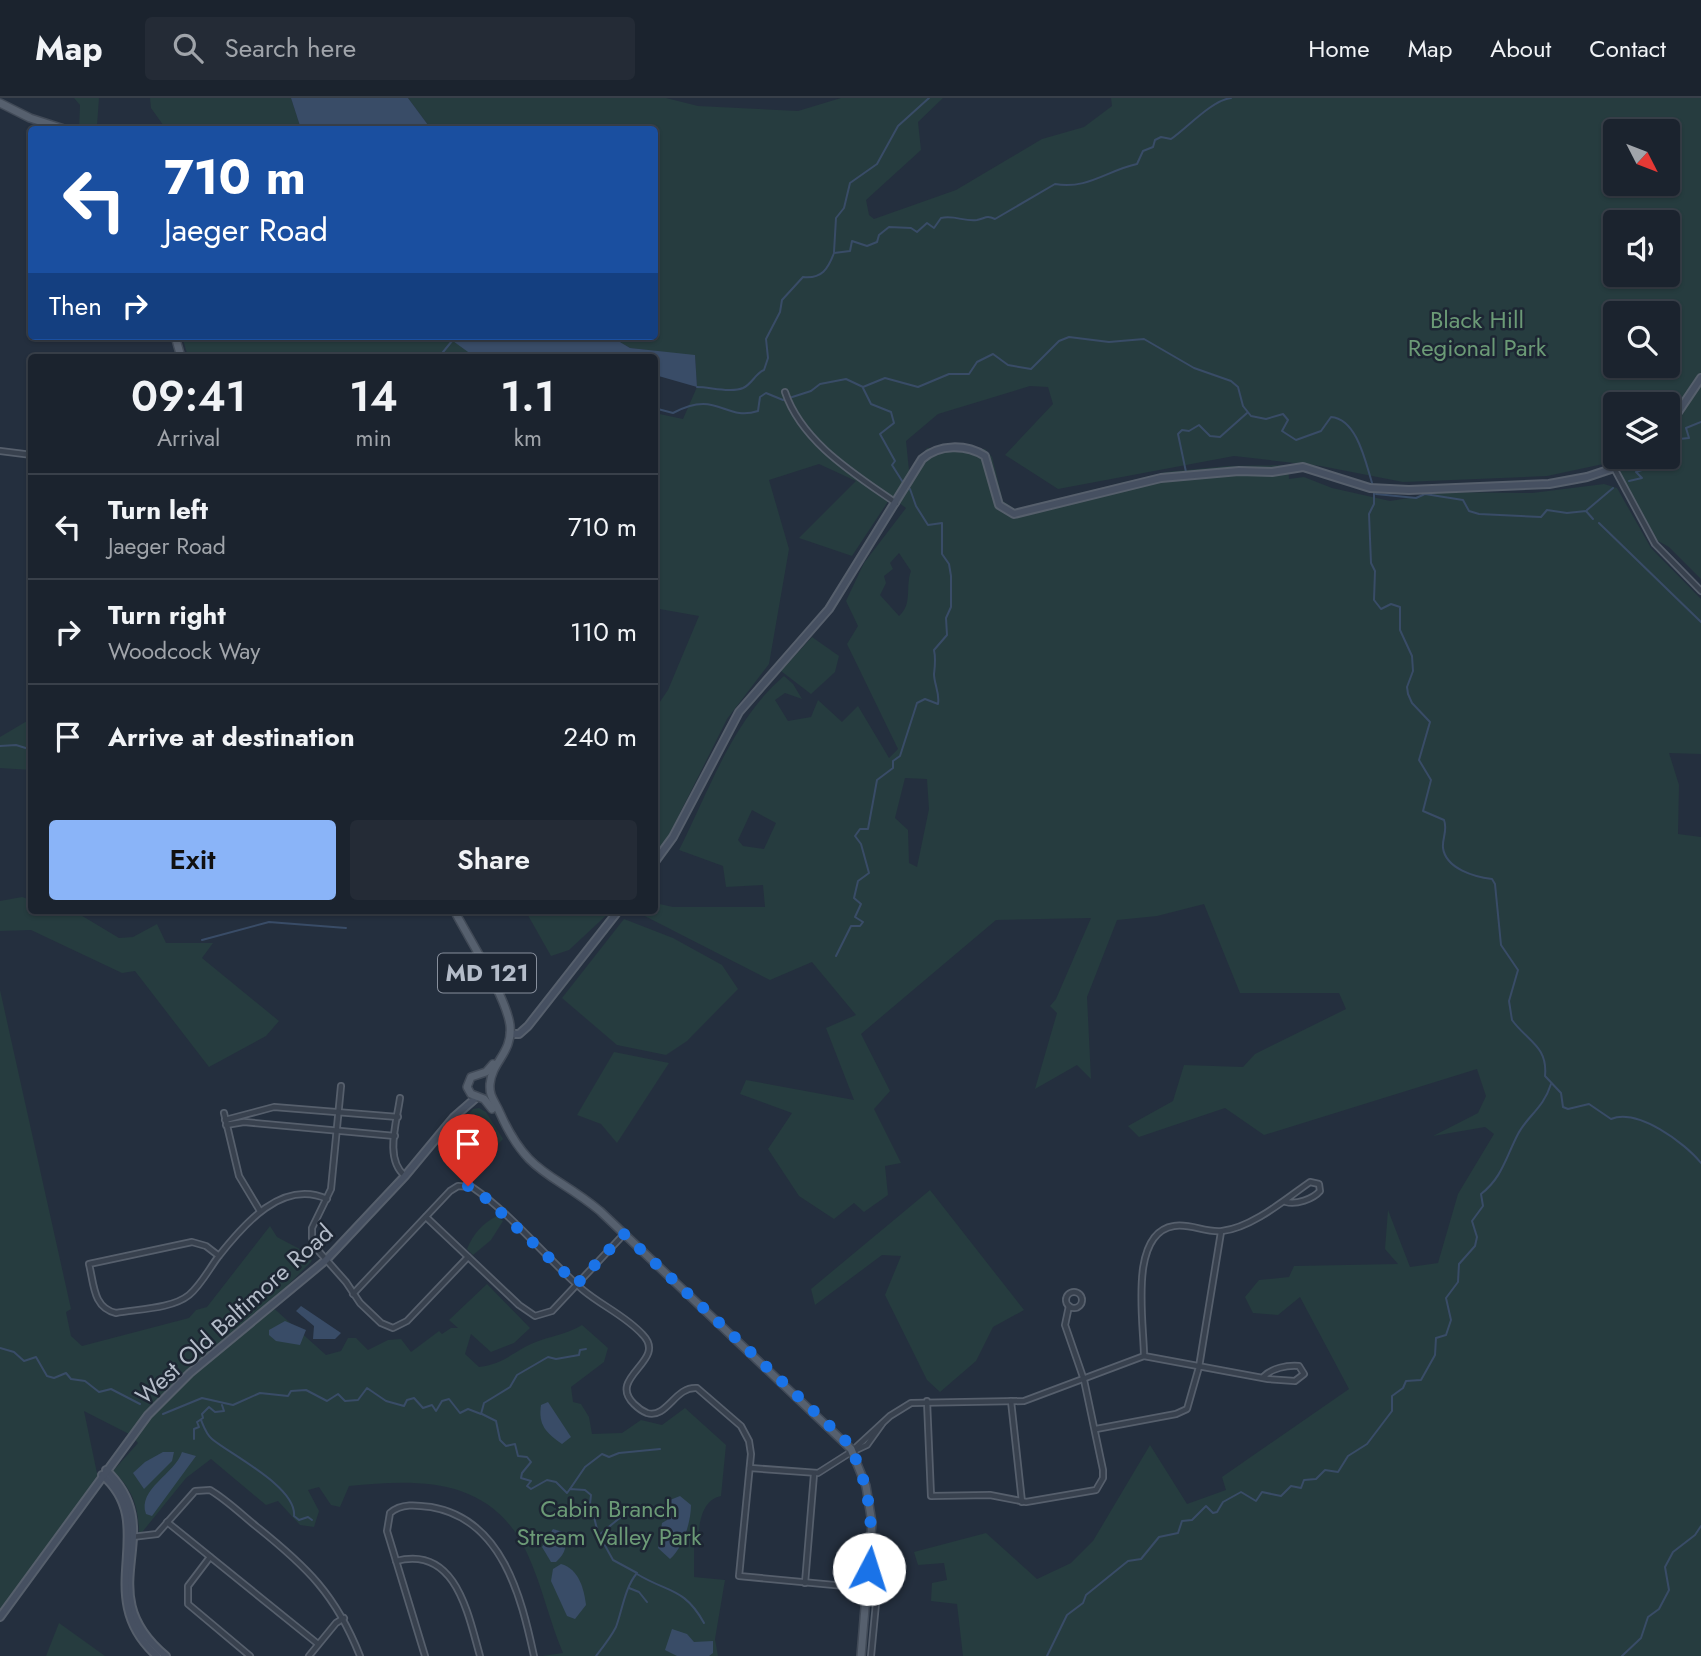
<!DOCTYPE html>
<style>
:root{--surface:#1b232e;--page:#242b36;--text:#f1f3f6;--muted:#a0a4aa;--line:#39404a;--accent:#8ab4f8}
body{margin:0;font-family:Jost,sans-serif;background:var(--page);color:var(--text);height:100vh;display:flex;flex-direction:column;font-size:26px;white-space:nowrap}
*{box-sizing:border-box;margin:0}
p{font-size:23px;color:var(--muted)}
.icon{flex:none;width:38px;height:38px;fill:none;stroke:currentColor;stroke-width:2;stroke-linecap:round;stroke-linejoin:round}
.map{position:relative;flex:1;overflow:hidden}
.sheet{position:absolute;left:28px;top:256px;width:630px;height:560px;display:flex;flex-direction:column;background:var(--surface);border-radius:7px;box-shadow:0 2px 5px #0004,0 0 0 2px var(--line)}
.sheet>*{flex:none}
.top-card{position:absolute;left:28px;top:28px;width:630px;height:214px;border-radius:7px;box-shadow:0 2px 5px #0004,0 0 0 2px var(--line);background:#1a4fa0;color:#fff;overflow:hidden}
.needle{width:46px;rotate:132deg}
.buttons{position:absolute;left:1603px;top:21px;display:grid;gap:14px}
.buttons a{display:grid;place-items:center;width:77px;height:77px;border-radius:7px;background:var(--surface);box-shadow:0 2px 5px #0004,0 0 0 2px var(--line);font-size:35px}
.pin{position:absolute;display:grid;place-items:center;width:60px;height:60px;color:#fff;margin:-72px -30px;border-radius:50% 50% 50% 0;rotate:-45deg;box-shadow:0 0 7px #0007}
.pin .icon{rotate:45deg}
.me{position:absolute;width:77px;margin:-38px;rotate:5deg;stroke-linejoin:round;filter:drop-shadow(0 0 5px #0008)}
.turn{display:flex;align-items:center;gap:24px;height:147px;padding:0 21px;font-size:32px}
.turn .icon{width:91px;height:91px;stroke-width:2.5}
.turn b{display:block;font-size:49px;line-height:60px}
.then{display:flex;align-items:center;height:66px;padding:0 21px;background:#0003;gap:14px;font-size:26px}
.eta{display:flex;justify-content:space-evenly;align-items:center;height:119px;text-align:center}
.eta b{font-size:42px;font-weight:600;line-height:49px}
.primary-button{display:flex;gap:14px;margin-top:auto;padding:14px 21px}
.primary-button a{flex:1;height:80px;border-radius:7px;background:var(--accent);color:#111;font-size:28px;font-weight:600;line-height:80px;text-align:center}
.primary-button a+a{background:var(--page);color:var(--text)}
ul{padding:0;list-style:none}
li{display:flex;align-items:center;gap:21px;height:105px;padding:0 21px;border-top:2px solid var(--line)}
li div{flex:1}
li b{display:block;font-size:26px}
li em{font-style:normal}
header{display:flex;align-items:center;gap:42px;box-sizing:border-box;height:98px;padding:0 35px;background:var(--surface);border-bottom:2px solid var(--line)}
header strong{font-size:33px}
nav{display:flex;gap:38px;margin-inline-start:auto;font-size:24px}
.search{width:490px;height:63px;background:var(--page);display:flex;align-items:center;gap:18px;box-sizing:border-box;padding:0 24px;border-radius:7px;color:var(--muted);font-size:26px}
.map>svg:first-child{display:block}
.green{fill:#263c3f;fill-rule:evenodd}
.water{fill:#394c67}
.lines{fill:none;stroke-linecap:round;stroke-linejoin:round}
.stream{stroke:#394c67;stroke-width:2}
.street-casing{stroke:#565f6c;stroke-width:8}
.secondary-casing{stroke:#565f6c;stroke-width:10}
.primary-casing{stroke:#414a57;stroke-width:10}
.street{stroke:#38414e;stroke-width:4.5}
.secondary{stroke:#465061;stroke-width:6}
.primary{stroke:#56606e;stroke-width:7}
.route{stroke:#1a73e8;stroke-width:12;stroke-dasharray:0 21.6}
.labels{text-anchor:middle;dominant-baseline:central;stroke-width:5;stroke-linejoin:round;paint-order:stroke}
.shield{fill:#1d2633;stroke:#878f9c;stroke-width:2}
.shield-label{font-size:23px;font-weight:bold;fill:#b4bcc9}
.park-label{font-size:24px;fill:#6b9a76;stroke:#1d2633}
.street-label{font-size:24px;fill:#b4bcc9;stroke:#1d2633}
</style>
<header>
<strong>Map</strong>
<div class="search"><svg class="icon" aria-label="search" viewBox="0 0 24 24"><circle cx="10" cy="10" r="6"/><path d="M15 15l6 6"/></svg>Search here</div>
<nav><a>Home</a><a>Map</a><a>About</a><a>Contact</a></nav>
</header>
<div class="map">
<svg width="1701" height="1558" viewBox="0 0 1701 1558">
<rect width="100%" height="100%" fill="#242f3e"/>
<g class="green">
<polygon points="74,0 99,0 97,28 79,31 80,7"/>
<polygon points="150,0 291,0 301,31 166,31 151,10"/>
<path d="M408,0H666L698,8L798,13L841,0H943L918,24L921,52L866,102L869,117L874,121L956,92L1042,41L1084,29L1112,8L1111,0H1701V282L1668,323V306H1615L1617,359L1608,365L1547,378L1403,384L1321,368L1234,358L1058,391L1005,357L1053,306L1048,289L1030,288L938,316L906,343L910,382L927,350L985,351L992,359L1003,403L1015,411L1166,374L1228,368L1288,367L1289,381L1304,379L1332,390L1390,403L1446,394L1532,395L1604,386L1617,390L1651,450L1701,501V656L1669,655L1679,687L1678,736L1701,739V1558H963L957,1506L931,1503L932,1485L947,1482L944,1465L918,1467L914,1454L986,1435L1037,1481L1071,1465L1093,1443L1150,1347L1187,1406L1226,1392L1222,1379L1349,1291L1300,1199L1278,1217L1253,1215L1245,1199L1259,1182L1289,1179L1294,1168L1398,1166L1385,1151L1388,1112L1410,1169L1438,1165L1458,1096L1494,1036L1485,1029L1433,1038L1478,1015L1486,998L1477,971L1264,1037L1225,1010L1139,1039L1128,1028L1173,1003L1184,967L1243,969L1255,956L1346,911L1339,895H1240L1204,806L1157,818L1117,822L1087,899L1091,981L1077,967L1035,991L1057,915L1050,908L1056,901L1091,820L996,822L861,936L890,993L874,1011L901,1065L885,1068L888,1097L864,1114L854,1105L834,1121L799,1098L768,1051L792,1015L740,996L746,982L854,1002L826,930L856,917L812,864L770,882L633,812H654L655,805L673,809H765L763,787L726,789L723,768L679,752C709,693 733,621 784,578L793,586L802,601L785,595L775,602L788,623L811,619L818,602L842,624L858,608L889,660L898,651L847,546L858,528L846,503L864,465L906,410L891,399L852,458L799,440L856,383L819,366L769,382L789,451L769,566L727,621L666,743L655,759V611L668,592L699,518L654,510L655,315L683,321L697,289L695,258L630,250L610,238H654V32L431,31ZM1615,33H1668V86H1615ZM1615,124H1668V177H1615ZM1615,215H1668V268H1615ZM899,455L911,473C905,489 913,506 899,518L880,497L886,485L884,478L893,471L890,465ZM905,680L927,681L929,711L917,769L909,765L908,732L895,720ZM752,712L776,725L764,751L743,748L738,742Z"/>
<polygon points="182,238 446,238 482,259 188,259"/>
<path d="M1701,286V481L1669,449L1658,443L1620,376C1627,355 1650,359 1668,359V335Z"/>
<polygon points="812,539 839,558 835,574 811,596 781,573"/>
<polygon points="31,584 31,672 0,670 0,639 27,623"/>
<polygon points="22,799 31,802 32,812 74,813 119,840 133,839 157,826 166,845 213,845 202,860 279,923 266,938 209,969 135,873 122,875 31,832 0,833 0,803"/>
<polygon points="525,812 612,812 569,852 551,858"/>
<polygon points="624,821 673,840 722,867 738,891 687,943 666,957 617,947 562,900"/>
<path d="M0,892L71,1211L66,1214L71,1238L82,1248L189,1220L196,1212L207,1209L270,1128L277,1139L313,1158L311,1164L269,1206L326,1257L341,1253L348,1240H356L368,1252L388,1242L401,1241L411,1254L439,1233L442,1236L451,1230H458L449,1222L487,1186L530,1230L514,1245L491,1254L471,1236L465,1256L479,1269C501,1266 507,1259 525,1249C542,1239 564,1238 582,1227L608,1250L604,1264L571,1289L573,1304L581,1306L589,1319L592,1336L622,1335L641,1322L662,1327L685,1310L726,1347L721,1398C701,1402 699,1427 698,1444L694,1447V1479L725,1482L715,1541L718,1558H542L563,1555C549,1522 542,1487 527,1455C491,1378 419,1381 349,1388L340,1409L331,1407L319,1389L308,1392L319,1413L314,1429L300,1427L278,1403L266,1407L211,1361L186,1380L139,1438C139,1410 134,1393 113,1373L138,1345L131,1337L84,1313L98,1380L0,1525Z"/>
<polygon points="614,954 669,965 617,1045 601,1026 577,1017"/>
<polygon points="479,1010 486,1014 503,1041 471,1074 441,1053 473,1011"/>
<polygon points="930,1092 1024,1212 993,1229 976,1263 940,1294 927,1282 885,1197 901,1158 882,1157 815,1207 811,1191"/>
<path d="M497,1118L503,1123L491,1142L473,1157L467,1151C473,1136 483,1125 497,1118Z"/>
<polygon points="59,1525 105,1558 46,1558"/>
</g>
<g class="water">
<polygon points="291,0 408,0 431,31 301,31"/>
<polygon points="446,238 610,238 630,250 695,257 697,289 655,277 654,259 475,259"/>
<polygon points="301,1208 341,1235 335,1241 313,1241 314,1228 296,1213"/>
<polygon points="285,1223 306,1232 300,1247 276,1243 269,1237 269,1232"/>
<path d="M548,1304L571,1339L562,1346C546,1335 538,1327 541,1307Z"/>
<polygon points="163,1354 174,1354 172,1363 144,1391 133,1375 145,1364"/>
<path d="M182,1354L196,1358L152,1418L146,1416C137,1391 175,1376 182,1354Z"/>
<path d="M680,1398L691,1407C691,1424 683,1450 670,1461L658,1450L662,1425L667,1422L670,1402Z"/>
<path d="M553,1431L563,1434C568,1446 566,1455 556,1464H551L542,1449Z"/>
<path d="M561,1466C579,1471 584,1491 586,1507L575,1521L567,1518L551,1483L553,1471Z"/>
<polygon points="672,1531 687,1536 694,1544 713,1543 713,1555 709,1558 677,1558 665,1552"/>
</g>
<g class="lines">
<g class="stream">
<polyline points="834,154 836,120 844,110 850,85 877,66 898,28 929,0"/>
<polyline points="439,259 452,243"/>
<path d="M697,289C710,289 731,295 743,290C752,286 755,276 764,272L768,260L766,241L780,214L782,202L803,179C822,181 828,171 834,155L850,153L852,143L867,148L877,144L879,137L889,129L911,130L917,134L927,125L934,130L941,120C955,117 965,124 977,122C986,120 986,117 995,121L1055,86C1087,92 1108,72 1137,66L1143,53L1153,49L1155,42L1161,39L1171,41C1186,31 1212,2 1231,0"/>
<polyline points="863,290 871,306 891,314 894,325 880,336 895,363 892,367 904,386"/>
<path d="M654,310L673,315C718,291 724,324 758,313L760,299L766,295L783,302L811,293L820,286L846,281L863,289L885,280L918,289L949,276H969L977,264L993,256L1008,267L1031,271L1059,243L1069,239L1109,244L1144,241L1194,270L1231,283L1238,289L1243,308L1251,318L1266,321L1283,316L1288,322L1282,333L1296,342L1321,333L1331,319C1358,321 1366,367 1373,388"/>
<polyline points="1668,353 1679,341 1689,340 1686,330 1701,324"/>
<polyline points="1186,374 1178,336 1182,332 1189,333 1199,327 1210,338 1220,339 1247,315"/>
<polyline points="1629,383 1642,380 1636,374 1651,369 1662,359"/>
<path d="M1374,393V406L1369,416L1371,465L1375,473L1374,502L1381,511L1391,506L1400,509V532L1412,558L1413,573L1407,589L1408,596L1412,605L1430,624L1419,662L1431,682L1423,713L1444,722C1448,732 1442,740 1443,750C1446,771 1475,779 1492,781L1495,786L1501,847L1518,872L1509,903L1512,922C1527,943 1548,948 1545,978L1561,995L1563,1009L1568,1011L1589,1006L1611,1021C1638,1010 1685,1045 1701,1065"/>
<polyline points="1376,396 1416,400 1425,396 1463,402 1469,413 1479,416 1541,419 1547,412 1567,415 1586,413 1593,421"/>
<polyline points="1587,412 1613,390"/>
<polyline points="1599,425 1701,524"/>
<polyline points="0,648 16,647 32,652"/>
<polyline points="202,842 269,824 346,830"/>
<path d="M836,858L851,828H860L863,824L855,819L861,806L854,800L858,783L869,775L861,746L855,738L860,731H868L877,682L893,670V663L900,658L917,605L925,601L938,606C940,595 934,586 934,576C935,567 936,561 934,552L947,537L946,520L951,509V478L949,466L942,456V425L928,427L916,408L910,391"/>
<polyline points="0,1250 14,1254 24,1263 36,1259 47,1278 54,1280 66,1275 71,1281 85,1283 99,1294 111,1291 140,1306"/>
<polyline points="163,1316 202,1300 233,1307 260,1295 288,1298 291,1293 306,1292 327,1303 338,1296 345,1303 358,1302 367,1290 386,1303 404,1308 407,1302 414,1300 423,1310 432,1307 436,1313 442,1303 449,1301 460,1315 468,1311 481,1316 484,1305 510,1289 517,1277 548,1259 556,1261 579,1257 580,1252 586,1251"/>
<path d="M482,1316L496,1323L500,1342L506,1348L515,1346L518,1358L527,1359L531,1364L522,1375L521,1380L531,1383L527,1388L531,1391L547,1382L556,1384L567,1395L570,1391L585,1392L591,1397L590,1406L597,1411L593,1415L598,1435L613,1462L637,1475C625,1489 622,1513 616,1529C611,1539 603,1549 596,1558"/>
<path d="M201,1322C204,1329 206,1336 212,1341C231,1357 297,1389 294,1418L299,1422L308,1419L312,1422"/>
<polyline points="194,1341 194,1331 199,1329 197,1324 203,1320 202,1316 209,1309 215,1314 224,1313 222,1307"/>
<polyline points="570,1391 585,1369 602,1356 609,1359 619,1355 660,1351"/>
<polyline points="599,1437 622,1418"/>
<path d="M637,1476C668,1495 684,1489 704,1525"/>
<polyline points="629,1490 639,1494 647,1504"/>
<path d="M1047,1558L1067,1517L1083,1505L1086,1497L1128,1463L1141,1461L1159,1439L1178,1435L1182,1423L1192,1422L1206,1408L1213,1415L1217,1414L1223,1404L1241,1394L1256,1403L1262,1394L1281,1398L1291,1388L1301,1390L1304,1382L1316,1381L1325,1372L1338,1374L1348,1358L1367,1346L1392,1313V1298L1403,1290L1406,1283L1421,1282L1435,1257L1436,1240L1446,1237L1451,1222L1446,1200L1458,1184L1459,1166L1475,1148L1477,1139L1472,1123L1483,1108L1481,1096C1502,1080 1506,1059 1518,1036C1528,1017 1543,1011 1551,986"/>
<polyline points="1622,1558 1641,1540 1648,1519 1659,1511 1669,1492 1665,1469 1673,1454 1695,1437 1701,1428"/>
</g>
<defs>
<g id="street">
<path d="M785,294C802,344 853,375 896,405"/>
<polyline points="0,353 32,357"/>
<polyline points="1614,370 1655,446 1701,493"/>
<polyline points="341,988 331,1091 312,1130 312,1140 315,1149 346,1184 360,1205 381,1225 393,1230 407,1223 468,1159"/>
<path d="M400,1000C397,1023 384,1061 405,1078"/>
<polyline points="224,1015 239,1078 260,1113"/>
<polyline points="225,1022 274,1009 398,1019"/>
<polyline points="226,1027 244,1024 395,1038"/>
<polyline points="426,1119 519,1207 535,1218 552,1213 624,1136"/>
<path d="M219,1158L206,1148L192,1144L89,1166C94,1186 93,1210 116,1215C137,1211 172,1211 189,1197C201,1187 209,1171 218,1159C244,1126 282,1081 327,1101"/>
<circle cx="1074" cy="1202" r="8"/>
<path d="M353,1196L450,1093L458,1088L472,1089C513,1117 546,1160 583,1192C602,1208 626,1218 643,1237C668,1263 606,1279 634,1306C637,1309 642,1313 647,1315C667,1321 675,1288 697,1290L741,1328L749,1343L751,1356L739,1478L866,1490"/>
<path d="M1144,1258C1144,1225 1128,1135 1174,1128C1190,1125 1206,1135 1222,1133C1252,1130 1287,1100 1310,1084L1319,1086L1320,1093C1313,1101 1296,1107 1286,1104"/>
<polyline points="927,1303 931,1398 990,1397 1026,1404 1096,1392 1103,1380 1103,1372 1084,1282 1065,1227 1069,1208"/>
<polyline points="1011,1303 1022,1404"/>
<polyline points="1096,1331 1176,1316 1187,1311 1199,1269 1221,1134"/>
<polyline points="852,1354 867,1347 882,1326"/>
<path d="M750,1370L818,1375L851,1354L890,1318L911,1305L1024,1303L1144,1258L1268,1281L1295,1283L1304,1276L1299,1268C1287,1267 1272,1270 1263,1279"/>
<polyline points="167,1424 318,1546"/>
<path d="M132,1439L157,1436L195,1393L210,1392C227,1402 242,1417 257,1429C307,1469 336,1497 360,1558"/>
<polyline points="210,1459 188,1488 188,1506 250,1558"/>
<path d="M396,1463C456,1447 468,1516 480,1558"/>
<polyline points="805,1485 814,1376"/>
<polyline points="309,1558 336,1525 344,1520"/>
<path d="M425,1558L387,1433L390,1415C401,1405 417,1407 431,1409C502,1421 521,1498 534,1558"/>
<polyline points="871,1558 882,1442"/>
</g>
<g id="secondary">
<polyline points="1668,329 1701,280"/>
<path d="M654,765L673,739L739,614L829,511L922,361C939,346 966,346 985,358L999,407L1014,416L1161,380L1239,373L1272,374L1303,369L1370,390L1409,392L1549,386L1587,379L1614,370L1631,359"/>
<polyline points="510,936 519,936 528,928 619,812"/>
<path d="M106,1372C172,1435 86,1492 166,1558"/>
<path d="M102,1377C162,1428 89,1498 157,1558"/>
<polyline points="0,1519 148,1317 190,1275 326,1162 405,1078 454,1019 477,999"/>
</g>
<g id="primary">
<polyline points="0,5 30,20 67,32"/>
<polyline points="175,238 181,259"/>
<path d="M454,812C469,841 506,898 510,927C513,955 492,963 490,986C489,999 495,1003 500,1015C528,1078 553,1074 600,1113L851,1351L866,1388L872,1425L861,1558"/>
<polyline points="492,1011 484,1001 471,996 467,989 471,979 486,974 493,966"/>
</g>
</defs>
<use href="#street" class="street-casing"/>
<use href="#secondary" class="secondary-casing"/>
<use href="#primary" class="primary-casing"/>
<use href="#street" class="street"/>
<use href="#secondary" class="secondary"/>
<use href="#primary" class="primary"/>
</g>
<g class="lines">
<path class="route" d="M468,1088L477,1092L577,1186L624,1136L848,1345C870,1386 874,1425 869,1471"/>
</g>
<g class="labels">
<rect class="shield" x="438" y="855.5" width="98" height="39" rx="5"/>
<g class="shield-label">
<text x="487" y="875">MD 121</text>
</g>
<g class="park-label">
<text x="1477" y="221">Black Hill<tspan x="1477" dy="28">Regional Park</tspan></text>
<text x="609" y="1410">Cabin Branch<tspan x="609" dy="28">Stream Valley Park</tspan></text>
</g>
<g class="street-label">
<text transform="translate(234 1216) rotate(-42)">West Old Baltimore Road</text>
</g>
</g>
</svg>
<div class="buttons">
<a><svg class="needle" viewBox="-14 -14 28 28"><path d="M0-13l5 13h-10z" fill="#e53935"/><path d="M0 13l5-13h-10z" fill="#a0a4aa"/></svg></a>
<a><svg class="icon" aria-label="sound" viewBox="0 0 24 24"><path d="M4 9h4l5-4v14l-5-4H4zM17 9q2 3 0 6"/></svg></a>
<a><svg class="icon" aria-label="search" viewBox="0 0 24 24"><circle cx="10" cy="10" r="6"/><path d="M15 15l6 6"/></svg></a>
<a><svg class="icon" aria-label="layers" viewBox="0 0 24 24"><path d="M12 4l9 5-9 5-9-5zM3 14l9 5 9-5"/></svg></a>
</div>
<div class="pin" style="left:468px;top:1088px;background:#d93025"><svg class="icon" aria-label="arrive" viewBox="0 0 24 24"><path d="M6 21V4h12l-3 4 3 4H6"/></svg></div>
<svg class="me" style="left:869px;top:1471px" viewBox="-20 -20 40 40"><circle r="19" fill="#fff"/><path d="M0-13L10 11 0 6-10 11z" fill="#1a73e8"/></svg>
<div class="top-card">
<div class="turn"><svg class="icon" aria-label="left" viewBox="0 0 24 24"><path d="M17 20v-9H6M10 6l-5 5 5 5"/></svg><div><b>710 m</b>Jaeger Road</div></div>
<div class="then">Then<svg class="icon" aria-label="right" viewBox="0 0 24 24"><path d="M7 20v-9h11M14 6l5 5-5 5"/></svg></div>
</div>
<section class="sheet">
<div class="eta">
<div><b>09:41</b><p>Arrival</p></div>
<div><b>14</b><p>min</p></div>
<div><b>1.1</b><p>km</p></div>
</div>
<ul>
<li><svg class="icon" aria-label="left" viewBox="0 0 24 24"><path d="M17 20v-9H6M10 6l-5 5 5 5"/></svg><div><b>Turn left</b><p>Jaeger Road</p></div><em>710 m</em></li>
<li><svg class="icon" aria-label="right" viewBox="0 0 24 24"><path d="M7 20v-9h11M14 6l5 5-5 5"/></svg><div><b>Turn right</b><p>Woodcock Way</p></div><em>110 m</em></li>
<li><svg class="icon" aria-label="arrive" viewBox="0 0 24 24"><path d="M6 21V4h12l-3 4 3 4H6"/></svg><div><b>Arrive at destination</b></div><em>240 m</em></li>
</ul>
<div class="primary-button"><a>Exit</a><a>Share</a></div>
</section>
</div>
